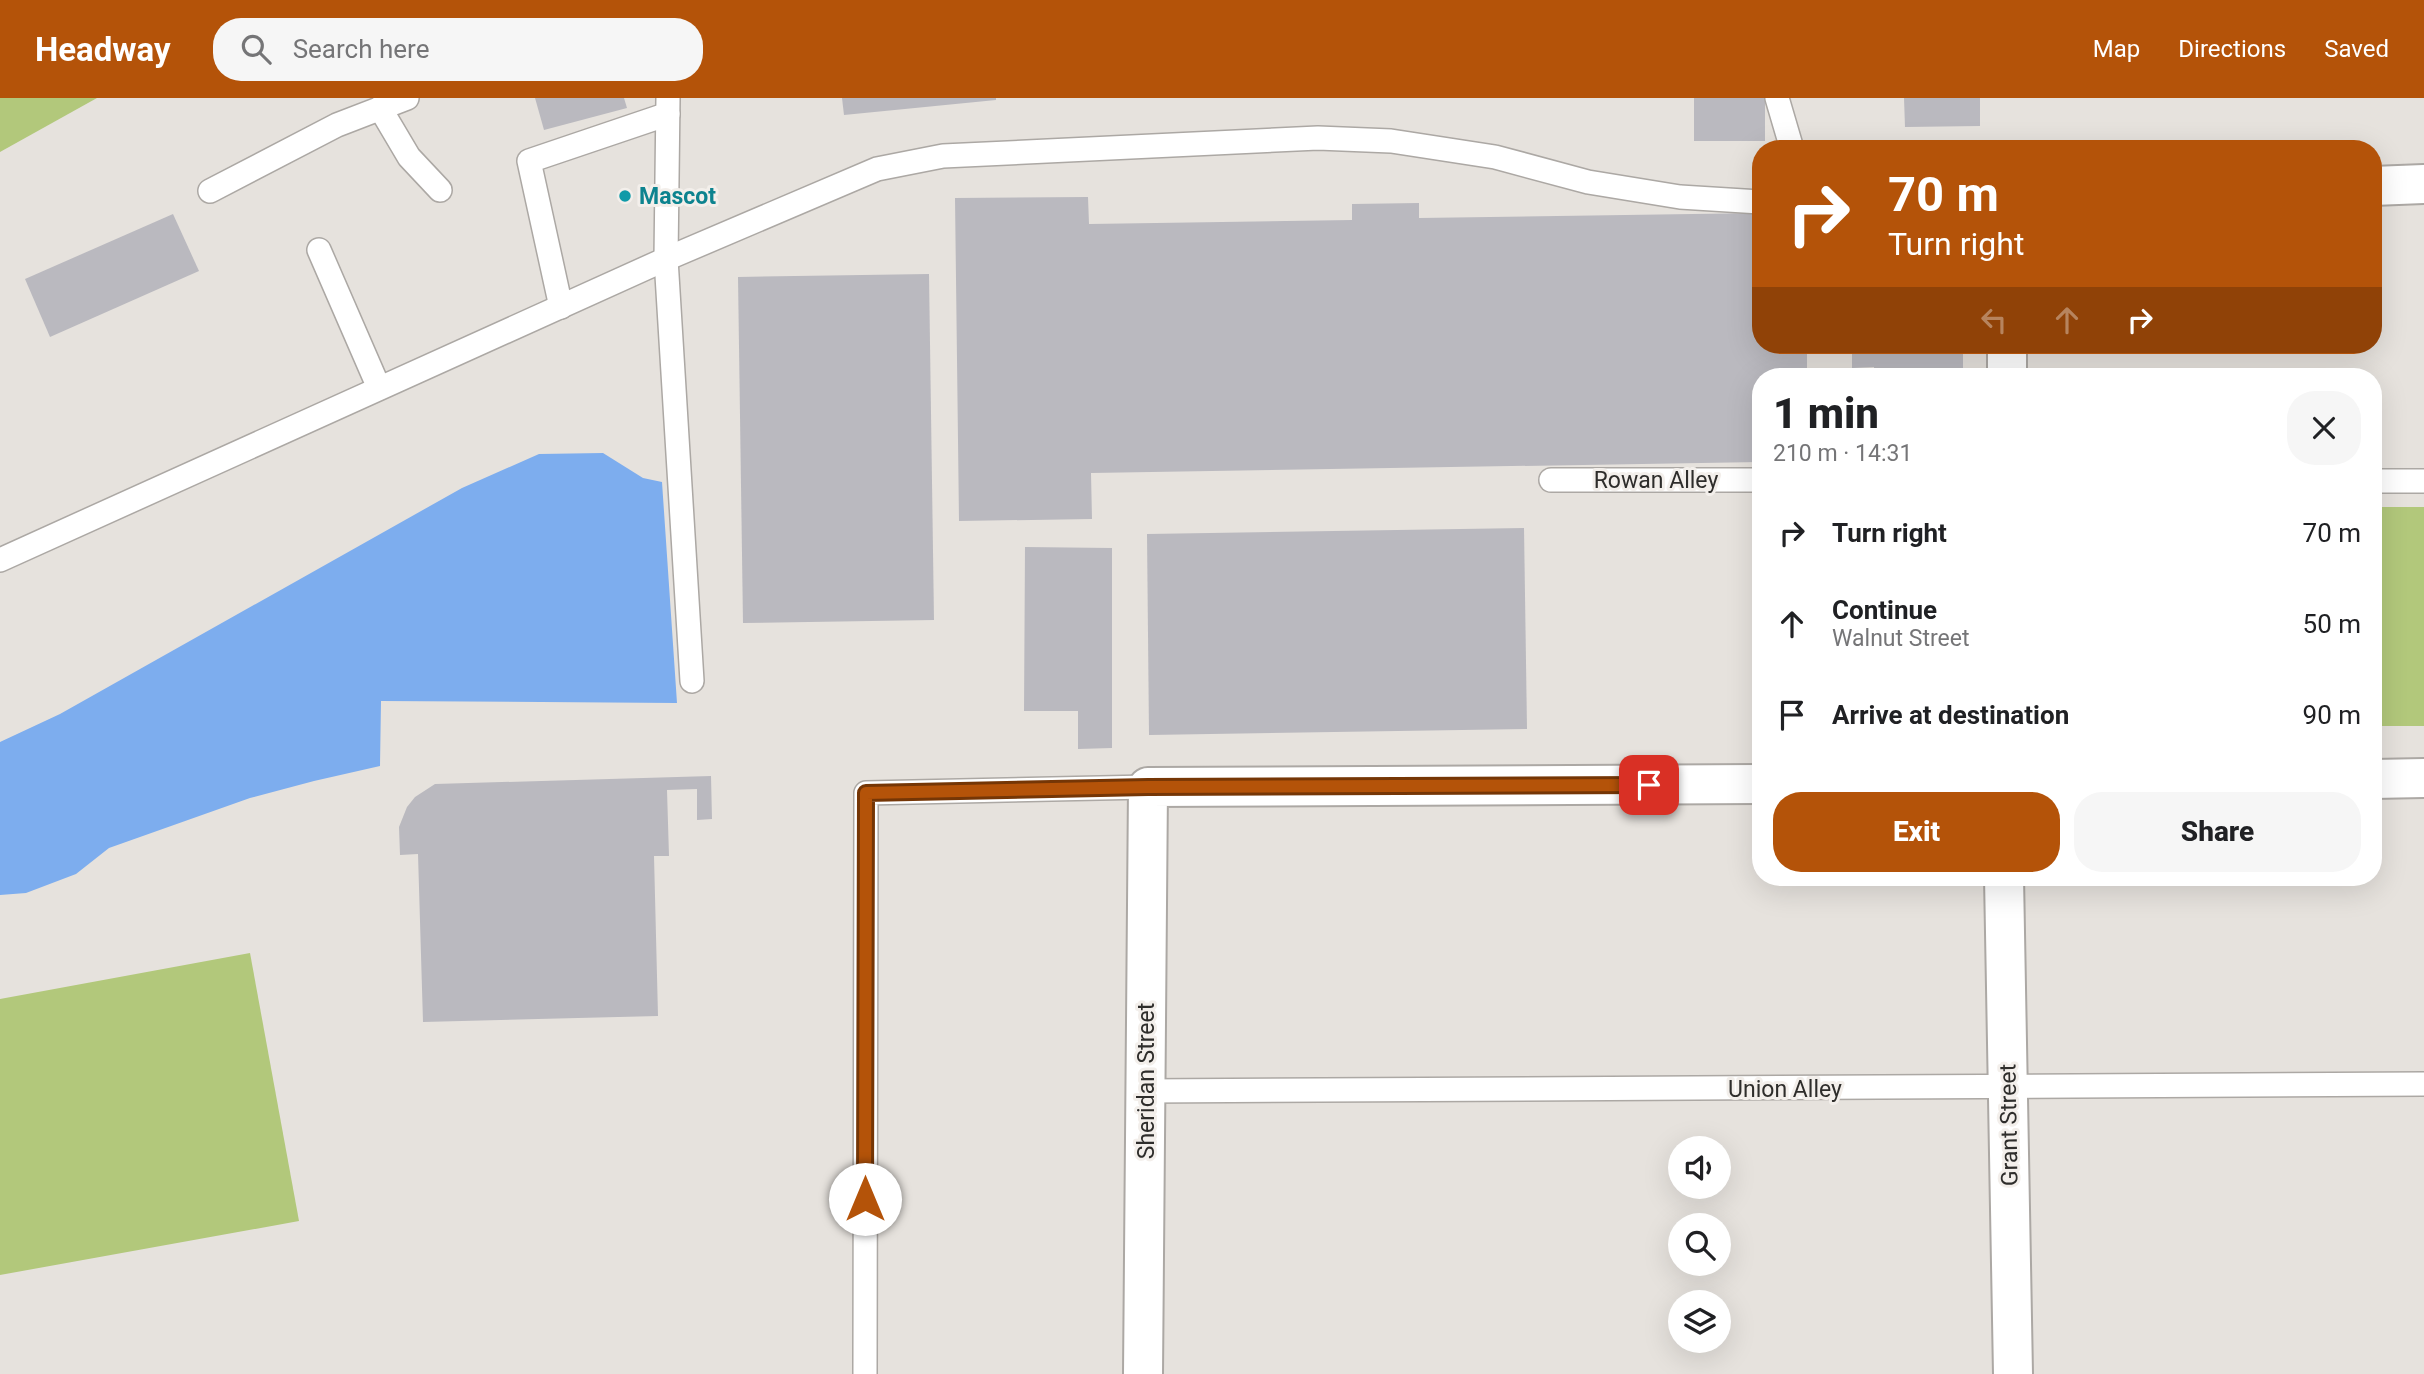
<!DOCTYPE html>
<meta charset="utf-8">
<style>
:root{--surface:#fff;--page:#f6f6f6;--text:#202124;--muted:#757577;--accent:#b45309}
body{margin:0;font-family:Roboto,sans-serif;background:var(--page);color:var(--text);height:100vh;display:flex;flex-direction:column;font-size:26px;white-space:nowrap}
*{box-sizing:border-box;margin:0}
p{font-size:23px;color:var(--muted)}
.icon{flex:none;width:38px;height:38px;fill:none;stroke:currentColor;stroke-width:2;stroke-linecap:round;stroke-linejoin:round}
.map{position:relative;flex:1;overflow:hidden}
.sheet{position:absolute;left:1752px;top:270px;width:630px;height:518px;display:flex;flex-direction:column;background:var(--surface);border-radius:28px;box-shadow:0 7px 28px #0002}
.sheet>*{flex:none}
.top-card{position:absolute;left:1752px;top:42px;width:630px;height:214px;border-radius:28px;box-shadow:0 7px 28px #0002;background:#b45309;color:#fff;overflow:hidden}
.fabs{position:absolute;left:1668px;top:1038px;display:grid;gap:14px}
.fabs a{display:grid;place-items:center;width:63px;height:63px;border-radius:50%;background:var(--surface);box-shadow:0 7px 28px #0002;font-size:35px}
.pin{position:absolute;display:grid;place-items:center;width:60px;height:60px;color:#fff;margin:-30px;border-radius:14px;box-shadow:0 4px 10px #0006}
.me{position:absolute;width:77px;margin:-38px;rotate:0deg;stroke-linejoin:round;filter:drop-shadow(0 0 5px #0008)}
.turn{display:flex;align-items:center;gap:24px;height:147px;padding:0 21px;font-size:32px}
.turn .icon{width:91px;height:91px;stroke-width:2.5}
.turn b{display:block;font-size:49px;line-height:60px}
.lanes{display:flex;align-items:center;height:66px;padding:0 21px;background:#0003;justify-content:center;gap:35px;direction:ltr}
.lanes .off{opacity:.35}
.round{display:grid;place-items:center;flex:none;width:74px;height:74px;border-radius:28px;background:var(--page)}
.head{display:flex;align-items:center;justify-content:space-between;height:119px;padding:0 21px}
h1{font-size:42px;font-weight:800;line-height:52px}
.cta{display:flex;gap:14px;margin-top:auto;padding:14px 21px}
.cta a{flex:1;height:80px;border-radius:28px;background:var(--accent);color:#fff;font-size:28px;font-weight:800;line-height:80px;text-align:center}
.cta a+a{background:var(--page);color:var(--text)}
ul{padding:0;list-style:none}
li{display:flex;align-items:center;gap:21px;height:91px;padding:0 21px}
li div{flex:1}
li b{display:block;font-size:26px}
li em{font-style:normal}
header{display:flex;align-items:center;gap:42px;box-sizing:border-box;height:98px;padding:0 35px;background:var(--accent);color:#fff}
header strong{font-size:33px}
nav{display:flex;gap:38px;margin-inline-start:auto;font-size:24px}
.search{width:490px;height:63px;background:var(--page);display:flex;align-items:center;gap:18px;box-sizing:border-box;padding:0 24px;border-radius:28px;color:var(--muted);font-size:26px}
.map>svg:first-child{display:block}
.green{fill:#b2c87b}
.water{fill:#7dadee}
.building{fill:#bab9bf}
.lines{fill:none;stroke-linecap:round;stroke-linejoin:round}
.service-casing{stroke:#aca8a4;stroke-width:26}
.minor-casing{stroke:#aca8a4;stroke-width:42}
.service{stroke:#fff;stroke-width:23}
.minor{stroke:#fff;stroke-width:38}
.route-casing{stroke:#753606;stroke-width:18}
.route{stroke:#b45309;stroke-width:12}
.culture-dot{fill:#0f9aa8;stroke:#f3efeb;stroke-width:2.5}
.labels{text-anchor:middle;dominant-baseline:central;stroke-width:6;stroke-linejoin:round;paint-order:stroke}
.culture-label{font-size:23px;font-weight:bold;fill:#0d838f;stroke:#f3efeb;text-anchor:start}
.street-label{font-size:23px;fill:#2e2d2b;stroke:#f3efeb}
</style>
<header>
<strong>Headway</strong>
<div class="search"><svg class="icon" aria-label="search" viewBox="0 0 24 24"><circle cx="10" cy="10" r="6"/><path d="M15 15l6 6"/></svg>Search here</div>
<nav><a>Map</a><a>Directions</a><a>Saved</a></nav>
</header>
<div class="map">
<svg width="2424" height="1276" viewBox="0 0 2424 1276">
<rect width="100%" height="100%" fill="#e6e2dd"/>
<g class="green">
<polygon points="0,0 97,0 0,54"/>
<rect x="2373" y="409" width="51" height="219"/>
<polygon points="250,855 299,1123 0,1177 0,901"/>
</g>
<polygon class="water" points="603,355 643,380 662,384 677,605 381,603 380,668 314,683 250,700 109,750 76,776 26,795 0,797 0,644 60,616 462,390 539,356"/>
<g class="building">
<polygon points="535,0 624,0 627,10 544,32"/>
<polygon points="842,0 996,0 996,2 844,17"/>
<rect x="1694" y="0" width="71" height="43"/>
<polygon points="1904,0 1980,0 1980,28 1905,29"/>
<polygon points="1088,99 1089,126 1352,122 1352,106 1419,105 1419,120 1760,115 1760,247 1807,247 1807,278 1760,278 1760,364 1091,375 1092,421 959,423 955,100"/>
<polygon points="173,116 199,173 50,239 25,181"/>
<polygon points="929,176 934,522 743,525 738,179"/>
<polygon points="1852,247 1963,247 1963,278 1874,278 1874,269 1852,270"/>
<polygon points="1524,430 1527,631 1149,637 1147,436"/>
<polygon points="1025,449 1112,450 1112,650 1078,651 1078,613 1024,613"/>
<polygon points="711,678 712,721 697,722 697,691 667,692 669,758 654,758 658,918 423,924 418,756 400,757 399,729 407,709 415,699 435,686"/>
</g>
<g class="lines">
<defs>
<g id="service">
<polyline points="668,0 666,161 692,583"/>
<polyline points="1777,0 1792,51"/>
<polyline points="380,10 409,59 440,92"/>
<polyline points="210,93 337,27 407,0"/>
<polyline points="319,152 379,290"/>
<polyline points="561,209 529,63 668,16"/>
<polyline points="1551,382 1760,382"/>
<polyline points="2373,383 2424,383"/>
<polyline points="0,462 666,161 877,71 943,58 1318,40 1391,43 1495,59 1588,84 1680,99 1760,104"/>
<polyline points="1146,993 2424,986"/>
<polyline points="865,1276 866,695 1148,689"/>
</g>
<g id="minor">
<polyline points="2373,88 2424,86"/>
<polyline points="2007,278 2007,247"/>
<polyline points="2373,681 2424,680"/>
<polyline points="2004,779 2013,1276"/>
<polyline points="1143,1276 1148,689 1760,686"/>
</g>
</defs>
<use href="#service" class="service-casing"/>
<use href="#minor" class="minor-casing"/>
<use href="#service" class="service"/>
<use href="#minor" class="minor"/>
</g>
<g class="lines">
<defs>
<polyline id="route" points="865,1101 866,695 1148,689 1649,687"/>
</defs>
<use href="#route" class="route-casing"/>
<use href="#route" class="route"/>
</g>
<circle class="culture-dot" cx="625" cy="98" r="7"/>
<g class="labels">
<g class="culture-label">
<text x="639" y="98">Mascot</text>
</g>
<g class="street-label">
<text x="1656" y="382">Rowan Alley</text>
<text transform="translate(1146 983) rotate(-90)">Sheridan Street</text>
<text x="1785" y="991">Union Alley</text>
<text transform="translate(2009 1027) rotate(-91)">Grant Street</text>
</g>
</g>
</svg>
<div class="fabs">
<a><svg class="icon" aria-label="sound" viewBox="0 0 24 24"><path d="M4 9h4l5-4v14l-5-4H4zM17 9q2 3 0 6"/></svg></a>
<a><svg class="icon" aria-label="search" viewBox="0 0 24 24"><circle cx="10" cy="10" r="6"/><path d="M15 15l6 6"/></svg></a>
<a><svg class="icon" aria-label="layers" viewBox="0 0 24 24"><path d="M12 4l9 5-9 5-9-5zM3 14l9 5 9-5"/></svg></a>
</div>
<div class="pin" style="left:1649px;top:687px;background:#d93025"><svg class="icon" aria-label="arrive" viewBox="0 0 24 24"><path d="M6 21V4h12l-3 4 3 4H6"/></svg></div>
<svg class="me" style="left:865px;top:1101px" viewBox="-20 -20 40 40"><circle r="19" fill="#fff"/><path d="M0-13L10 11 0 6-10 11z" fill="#b45309"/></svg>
<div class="top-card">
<div class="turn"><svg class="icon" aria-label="right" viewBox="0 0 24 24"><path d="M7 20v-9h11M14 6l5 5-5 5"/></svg><div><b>70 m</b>Turn right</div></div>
<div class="lanes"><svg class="icon off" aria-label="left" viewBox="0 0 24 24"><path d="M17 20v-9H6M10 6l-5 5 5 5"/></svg><svg class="icon off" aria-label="ahead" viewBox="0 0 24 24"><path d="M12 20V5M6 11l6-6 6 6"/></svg><svg class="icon" aria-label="right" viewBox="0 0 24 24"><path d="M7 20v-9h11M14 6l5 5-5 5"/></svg></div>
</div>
<section class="sheet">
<div class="head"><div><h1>1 min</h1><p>210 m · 14:31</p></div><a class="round"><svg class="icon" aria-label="close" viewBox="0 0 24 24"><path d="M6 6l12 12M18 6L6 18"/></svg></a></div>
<ul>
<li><svg class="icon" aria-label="right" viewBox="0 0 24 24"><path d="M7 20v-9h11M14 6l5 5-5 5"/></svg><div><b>Turn right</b></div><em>70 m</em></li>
<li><svg class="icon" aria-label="ahead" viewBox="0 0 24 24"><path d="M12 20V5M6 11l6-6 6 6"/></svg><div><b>Continue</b><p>Walnut Street</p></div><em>50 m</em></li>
<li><svg class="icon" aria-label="arrive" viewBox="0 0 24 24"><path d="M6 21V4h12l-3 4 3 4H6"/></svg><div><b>Arrive at destination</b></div><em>90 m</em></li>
</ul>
<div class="cta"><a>Exit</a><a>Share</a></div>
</section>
</div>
